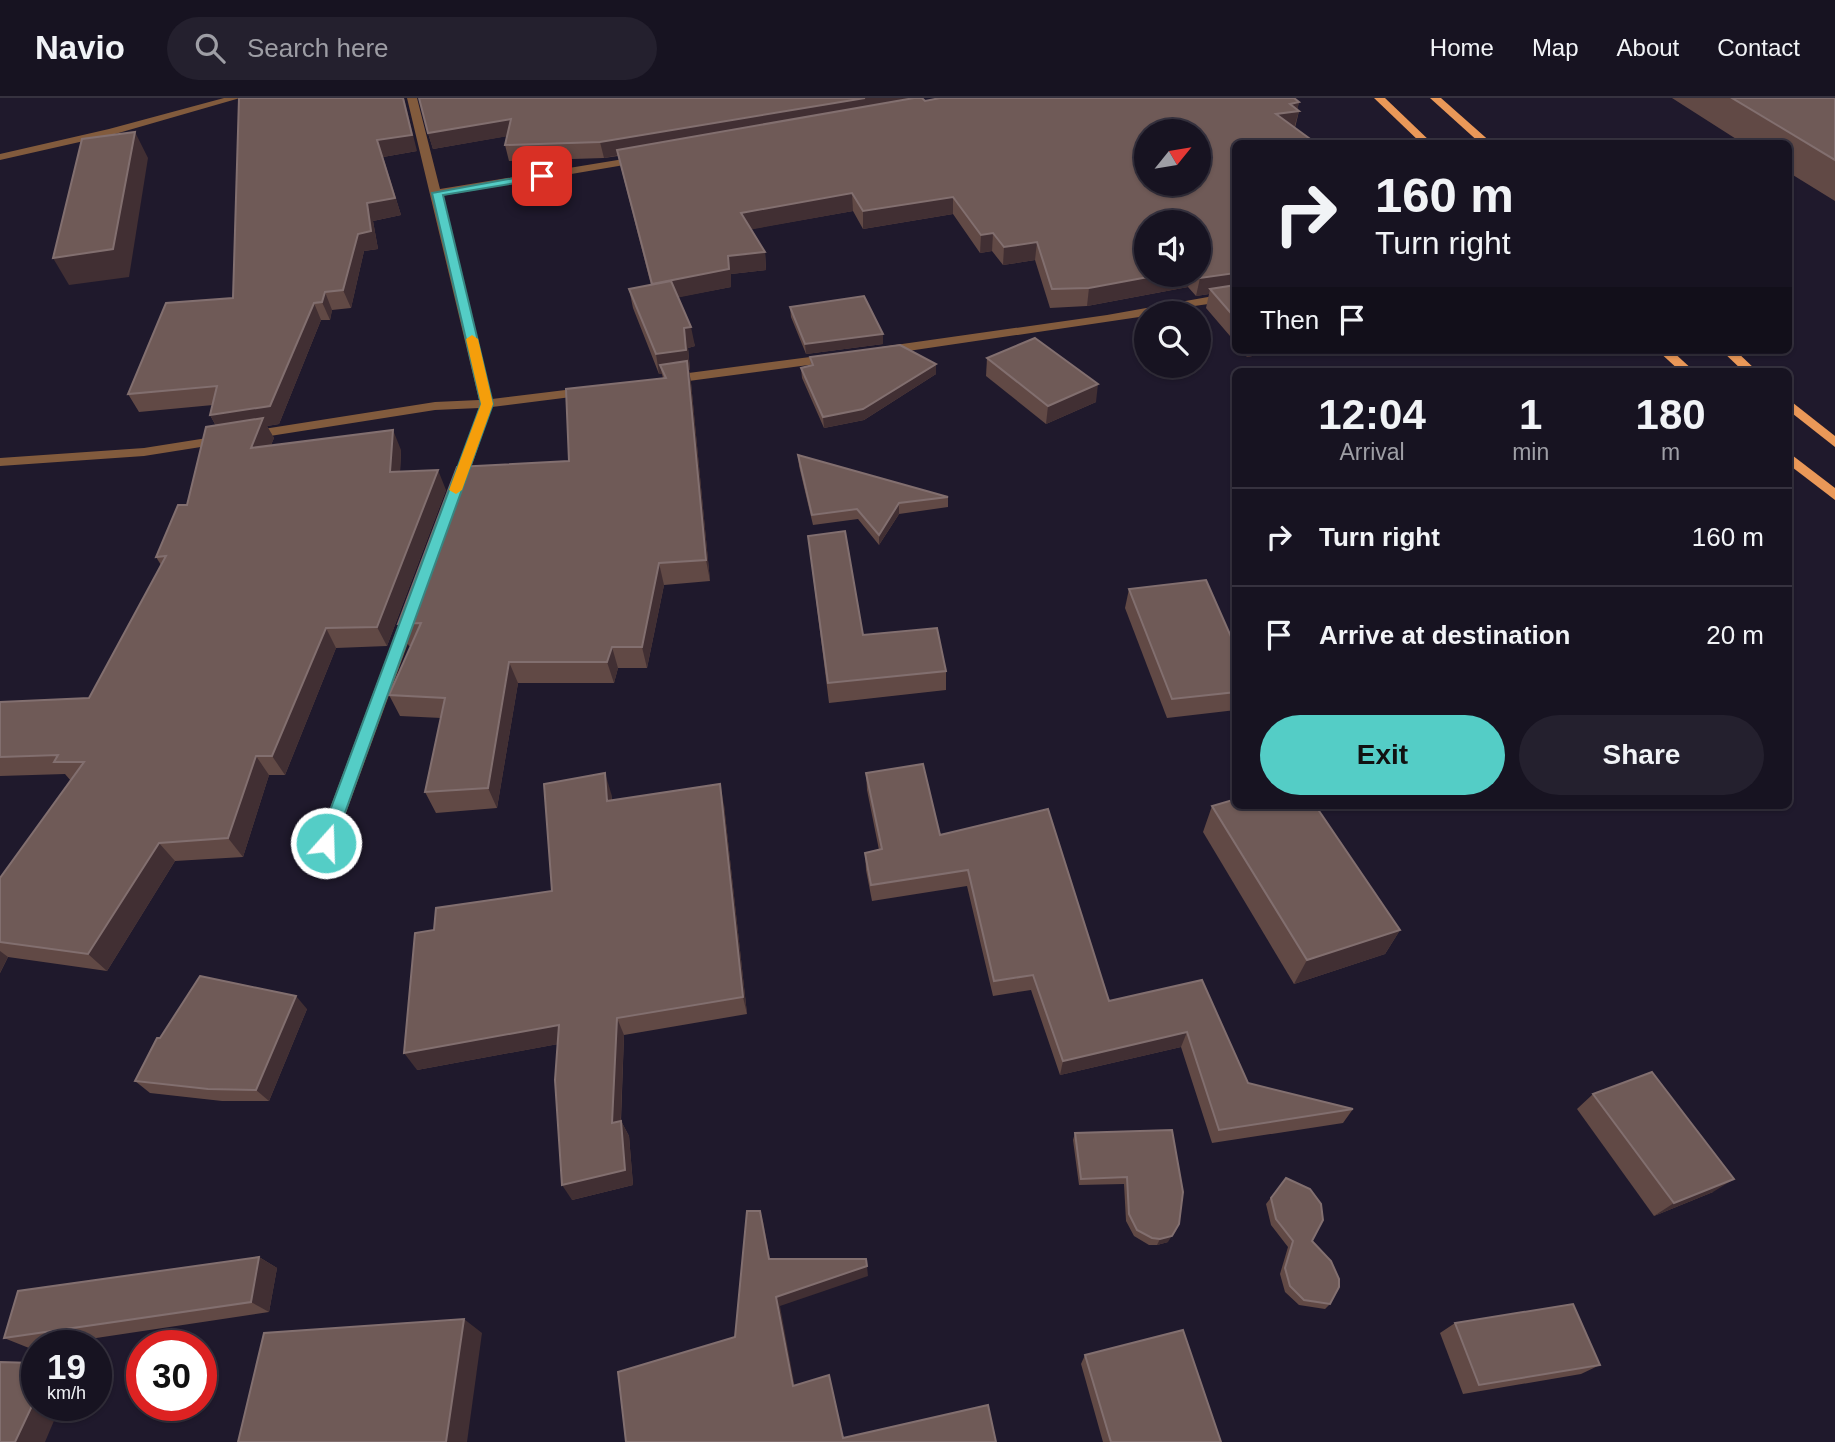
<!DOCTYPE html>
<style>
:root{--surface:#171321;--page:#24202e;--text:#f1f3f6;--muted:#9e9ea5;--line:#36323f;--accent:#54cdc6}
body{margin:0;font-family:Arial,sans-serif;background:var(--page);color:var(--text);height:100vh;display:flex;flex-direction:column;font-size:26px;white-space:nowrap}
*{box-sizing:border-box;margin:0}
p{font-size:23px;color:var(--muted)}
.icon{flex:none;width:38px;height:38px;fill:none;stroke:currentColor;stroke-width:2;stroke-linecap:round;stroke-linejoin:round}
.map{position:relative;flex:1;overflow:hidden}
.side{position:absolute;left:1232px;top:270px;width:560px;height:441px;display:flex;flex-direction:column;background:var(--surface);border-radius:10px;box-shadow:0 2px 5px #0004,0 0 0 2px var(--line)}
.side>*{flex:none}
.top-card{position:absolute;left:1232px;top:42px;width:560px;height:214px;border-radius:10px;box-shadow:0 2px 5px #0004,0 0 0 2px var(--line);background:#171321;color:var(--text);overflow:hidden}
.needle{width:46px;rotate:60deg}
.fabs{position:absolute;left:1134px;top:21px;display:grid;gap:14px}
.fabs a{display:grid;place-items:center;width:77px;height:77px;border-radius:50%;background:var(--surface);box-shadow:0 2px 5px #0004,0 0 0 2px var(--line);font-size:35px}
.speed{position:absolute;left:21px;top:1232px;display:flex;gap:14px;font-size:35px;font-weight:700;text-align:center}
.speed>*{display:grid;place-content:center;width:91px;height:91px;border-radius:50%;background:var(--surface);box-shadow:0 2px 5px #0004,0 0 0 2px var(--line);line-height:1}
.speed small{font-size:18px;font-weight:400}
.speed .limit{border:10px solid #d22;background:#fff;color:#111}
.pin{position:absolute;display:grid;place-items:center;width:60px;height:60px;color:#fff;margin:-30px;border-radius:14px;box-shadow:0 4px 10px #0006}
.me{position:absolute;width:77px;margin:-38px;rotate:20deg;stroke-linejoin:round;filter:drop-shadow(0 0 5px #0008)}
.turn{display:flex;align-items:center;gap:24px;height:147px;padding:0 28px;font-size:32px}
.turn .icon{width:91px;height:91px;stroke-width:2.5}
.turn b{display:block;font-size:49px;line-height:60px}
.then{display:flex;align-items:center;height:66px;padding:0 28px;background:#0003;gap:14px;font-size:26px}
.eta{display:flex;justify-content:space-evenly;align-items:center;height:119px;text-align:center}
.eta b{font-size:42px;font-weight:800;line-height:49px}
.cta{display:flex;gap:14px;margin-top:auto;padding:14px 28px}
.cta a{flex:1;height:80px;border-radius:42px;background:var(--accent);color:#111;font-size:28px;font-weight:800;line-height:80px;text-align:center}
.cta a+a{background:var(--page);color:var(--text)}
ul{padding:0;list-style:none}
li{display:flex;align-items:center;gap:21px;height:98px;padding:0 28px;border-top:2px solid var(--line)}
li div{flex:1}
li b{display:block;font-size:26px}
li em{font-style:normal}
header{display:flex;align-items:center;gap:42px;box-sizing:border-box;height:98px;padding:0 35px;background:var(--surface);border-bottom:2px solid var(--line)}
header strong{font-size:33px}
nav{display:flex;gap:38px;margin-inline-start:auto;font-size:24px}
.search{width:490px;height:63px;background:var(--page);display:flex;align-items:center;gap:18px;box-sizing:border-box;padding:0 24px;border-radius:38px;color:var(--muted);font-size:26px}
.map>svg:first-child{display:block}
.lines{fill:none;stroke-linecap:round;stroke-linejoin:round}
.minor{fill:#825b3d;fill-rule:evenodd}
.primary{fill:#ea9858;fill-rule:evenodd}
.wall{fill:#614945;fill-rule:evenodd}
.shaded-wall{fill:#412f33}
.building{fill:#6f5a57;stroke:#826f6f;stroke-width:2;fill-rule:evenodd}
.route{fill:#54cdc6;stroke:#378581;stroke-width:2}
.slow{fill:#f59e0b}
</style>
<header>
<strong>Navio</strong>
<div class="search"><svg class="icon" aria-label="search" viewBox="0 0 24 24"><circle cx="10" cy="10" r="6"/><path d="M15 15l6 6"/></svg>Search here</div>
<nav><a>Home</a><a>Map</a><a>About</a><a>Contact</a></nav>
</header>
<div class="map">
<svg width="1835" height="1344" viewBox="0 0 1835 1344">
<rect width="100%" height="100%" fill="#1f192c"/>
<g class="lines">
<g class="minor">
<polygon points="224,0 240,0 115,36 0,62 0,56 109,31"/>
<polygon points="407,0 417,0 440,91 642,58 647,61 642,64 441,98 492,301 590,289 597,293 595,296 492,309 464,390 457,395 450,390 479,310 435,312 144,358 0,368 0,360 144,350 435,304 479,302"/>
<polygon points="1236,194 1236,202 1146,215 1146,218 881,257 875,253 881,249 1107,217"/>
<polygon points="833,256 839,260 838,263 666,286 660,282 666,278"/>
<polygon points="411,509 419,515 335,745 332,750 326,753 320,750 317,745 403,515"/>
</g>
<g class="primary">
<polygon points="1374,0 1385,0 1433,46 1422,46"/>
<polygon points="1430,0 1441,0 1493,46 1481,46"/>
<polygon points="1657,252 1671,252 1694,273 1680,273"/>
<polygon points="1721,252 1735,252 1757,273 1743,273"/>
<polygon points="1788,301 1835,338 1835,349 1788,312"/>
<polygon points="1788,354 1835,390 1835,402 1788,366"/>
</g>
</g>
<g class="wall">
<polygon points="239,0 417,53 383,59 401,117 373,123 378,151 364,153 351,210 332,212 330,222 321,222 279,326 267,328 274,340 271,347 401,352 400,374 446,392 387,548 336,550 285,677 269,677 243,759 175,763 107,873 8,859 0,875 0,780 71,683 65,676 0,678 0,604 89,600 161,467 156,459 187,407 216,328 210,317 213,307 139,314 128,296 233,200"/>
<polygon points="1672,0 1835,0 1835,103 1788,74 1788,46 1744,46"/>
<path d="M925,3L1299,4L1297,12L1299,13L1295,30L1236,46V245L1206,210L1209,196L1196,198L1188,189L1087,208L1050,210L1035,162L1003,167L992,153L980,155L953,116L863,131L853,113L751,131L765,154L766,172L731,176V189L678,199L695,248L688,250L690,272H689L691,285L710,483L664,487L647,570H618L614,585H518L497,710L436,715L425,694L441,620L400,618L389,597L411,548H409L398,526L569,363L663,280L662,276H659L633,210L629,191L651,187L618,58L604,60L509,63L505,47L507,38L433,51L428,35ZM1199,124V177H1146Z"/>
<polygon points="790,209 883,236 883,246 806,256 791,219"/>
<polygon points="1242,252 1283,252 1247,259"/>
<polygon points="810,259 936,276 864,322 824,330 802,280 801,270 811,268"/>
<polygon points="987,260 1096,304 1046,326 986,278"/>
<polygon points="798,357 948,399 948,409 899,416 879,447 858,421 813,427 799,368"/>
<polygon points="808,438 863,537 946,573 946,592 829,605"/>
<polygon points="1129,491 1236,550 1236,612 1167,620 1125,510"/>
<polygon points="866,675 940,737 1109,903 1202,882 1248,985 1353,1011 1343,1025 1212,1045 1181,949 1060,977 1031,892 993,898 967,788 872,803 866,772 865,755 879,752 867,692"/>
<polygon points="611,695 612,702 724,707 747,916 624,937 621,1023 629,1038 633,1087 572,1102 558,946 417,972 434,832 552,793"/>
<polygon points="1212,708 1400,832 1385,856 1294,886 1203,734"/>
<polygon points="307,911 269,1003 222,1003 150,995 135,983 160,940"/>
<polygon points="1593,996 1713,1094 1654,1118 1577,1011"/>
<polygon points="1172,1032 1168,1144 1157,1147 1149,1147 1134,1138 1126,1123 1124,1086 1079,1087 1073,1042 1075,1035"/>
<polygon points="1286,1080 1330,1206 1325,1211 1299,1207 1285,1194 1280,1176 1288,1149 1271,1127 1266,1106"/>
<polygon points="259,1159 277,1170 269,1214 43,1248 37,1248 37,1249 29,1250 4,1240"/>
<polygon points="1455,1225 1600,1267 1581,1276 1463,1296 1440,1235"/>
<polygon points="1085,1257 1221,1344 1103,1344 1081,1266"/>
</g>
<g class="shaded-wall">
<polygon points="403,0 404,0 417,53 383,59 401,117 373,123 378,151 364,153 351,210 343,192 358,136 367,105 377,42"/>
<polygon points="865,0 913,0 604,60 600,44"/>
<polygon points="1299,4 1297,13 1299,13 1294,30 1276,16 1290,6"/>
<polygon points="511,21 515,37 433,51 428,35"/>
<polygon points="135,34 148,60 129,179 69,187 53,160"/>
<polygon points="852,95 853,113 743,133 741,115"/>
<polygon points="953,99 953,116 863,131 863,113"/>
<polygon points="993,135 992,153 980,155 981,137"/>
<polygon points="1037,144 1035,162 1003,167 1004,149"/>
<polygon points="765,154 766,172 731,176 731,189 656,204 652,186 728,158"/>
<polygon points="1236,175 1236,192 1210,191 1209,196 1196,198 1200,180"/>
<polygon points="1159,177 1191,177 1188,189 1087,208 1089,190"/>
<polygon points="325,194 332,212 330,222 322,204"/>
<polygon points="314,205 321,222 279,326 267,328 274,340 261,370 220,335 210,317"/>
<polygon points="691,229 695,248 688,250 690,272 689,272 691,285 710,483 706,462 688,272 660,267 662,276 659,276 656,256 684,230"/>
<polygon points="883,236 883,246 806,256 805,246"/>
<polygon points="1249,252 1283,252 1247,259"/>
<polygon points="936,266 936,276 864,322 824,330 823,319"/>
<polygon points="1098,286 1096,304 1046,326 1048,308"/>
<polygon points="393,332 401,352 399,395 390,374"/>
<polygon points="438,372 446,392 387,548 377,529"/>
<polygon points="899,405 899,416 879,447 879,437"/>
<polygon points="659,465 664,487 647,570 642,549"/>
<polygon points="326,530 336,550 285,677 272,658"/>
<polygon points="612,549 618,570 614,585 607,564"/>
<polygon points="509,564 518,585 497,710 488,690"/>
<polygon points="256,658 269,677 243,759 228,740"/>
<polygon points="605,675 611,695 614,722 607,703"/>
<polygon points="720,686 724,707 747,916 743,899"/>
<polygon points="159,745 175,763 107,873 88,856"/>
<polygon points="1400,832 1385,856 1294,886 1307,862"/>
<polygon points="0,853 8,859 0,875"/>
<polygon points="296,898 307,911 269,1003 256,992"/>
<polygon points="617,920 624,937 620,1040 612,1025"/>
<polygon points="559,927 569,944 417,972 404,955"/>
<polygon points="1187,934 1181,949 1060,977 1063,963"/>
<polygon points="621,1023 629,1038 633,1087 572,1102 562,1087"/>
<polygon points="1734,1081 1713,1094 1654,1118 1674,1105"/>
<polygon points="760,1113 763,1123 772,1171 769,1161"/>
<polygon points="1179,1126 1168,1144 1157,1147 1160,1141"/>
<polygon points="259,1159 277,1170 269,1214 251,1204"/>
<polygon points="867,1168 868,1178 780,1208 796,1295 793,1288 776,1199"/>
<polygon points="464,1221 482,1235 467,1344 446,1344"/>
<polygon points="33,1265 37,1266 37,1307 56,1307 56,1318 45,1344 15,1344"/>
</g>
<g class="building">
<polygon points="239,0 403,0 412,37 377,42 395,100 367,105 371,133 358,136 343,192 325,194 322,204 314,205 270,308 210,317 217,288 128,296 166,205 233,200"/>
<polygon points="419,0 865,0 600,44 505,47 511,21 428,35"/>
<path d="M914,0H922L925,3L940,0H1294L1299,4L1290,6L1299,13L1276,16L1317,46H1236V175L1200,180L1197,177H1199V124H1146V177H1159L1089,190L1052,191L1037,144L1004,149L993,135L981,137L953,99L863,113L852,95L741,115L765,154L728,158L729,171L652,186L617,52ZM1146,33H1199V86H1146Z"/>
<polygon points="1732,0 1835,0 1835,62"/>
<polygon points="135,34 113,151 53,160 82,41"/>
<polygon points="671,183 691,229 684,230 686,252 656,256 629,191"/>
<polygon points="1236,187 1236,221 1210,191"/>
<polygon points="864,198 883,236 805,246 790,209"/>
<polygon points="1035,240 1098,286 1048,308 987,260"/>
<polygon points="900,247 936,266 863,311 823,319 801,270 813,267 810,259"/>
<polygon points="687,263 706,462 659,465 642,549 612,549 607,564 509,564 488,690 425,694 445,600 389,597 421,525 398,526 457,369 569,363 566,291 666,280 660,267"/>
<polygon points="263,320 251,350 393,332 390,374 438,372 377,529 326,530 272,658 256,658 228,740 159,745 88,856 0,844 0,780 84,664 54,664 58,657 0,659 0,604 89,600 166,458 156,459 178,407 187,407 206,329"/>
<polygon points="798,357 948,399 899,405 879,437 857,411 812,417"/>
<polygon points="845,433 863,537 937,530 946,573 828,585 808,438"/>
<polygon points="1206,482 1236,550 1236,594 1172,601 1129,491"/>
<polygon points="923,666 940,737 1048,711 1109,903 1202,882 1248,985 1353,1011 1219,1032 1187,934 1063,963 1033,877 994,883 968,772 871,787 865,755 882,751 866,675"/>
<polygon points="605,675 607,703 720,686 743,899 617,920 612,1025 621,1023 625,1072 562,1087 555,982 559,927 404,955 415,835 434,832 436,810 552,793 544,686"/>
<polygon points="1236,701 1236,707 1315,707 1400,832 1307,862 1212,708"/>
<polygon points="200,878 296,898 256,992 208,991 135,983 157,940 160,940"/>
<polygon points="1652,974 1734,1081 1674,1105 1593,996"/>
<polygon points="1172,1032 1183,1094 1179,1126 1172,1138 1160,1141 1152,1140 1137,1132 1129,1116 1127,1079 1081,1081 1075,1035"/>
<polygon points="1286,1080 1310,1091 1321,1106 1323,1122 1312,1143 1331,1163 1339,1181 1339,1189 1330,1206 1304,1202 1290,1188 1285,1170 1293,1143 1276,1121 1271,1100"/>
<polygon points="747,1113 760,1113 769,1161 866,1161 867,1168 776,1199 793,1288 829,1277 843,1340 988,1307 996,1344 626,1344 618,1274 735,1239"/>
<polygon points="259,1159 251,1204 4,1240 18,1193"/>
<polygon points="1573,1206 1600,1267 1479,1287 1455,1225"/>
<polygon points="464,1221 446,1344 238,1344 264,1235"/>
<polygon points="1183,1232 1221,1344 1111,1344 1085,1257"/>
<polygon points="0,1264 33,1265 31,1310 15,1344 0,1344"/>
</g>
<polygon class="route" points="542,75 547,78 546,80 443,97 493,306 334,745 332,749 320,749 318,745 481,306 432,95"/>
<polygon class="slow" points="472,237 478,241 493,306 462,392 456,396 449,392 481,306 466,241"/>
</svg>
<div class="fabs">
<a><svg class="needle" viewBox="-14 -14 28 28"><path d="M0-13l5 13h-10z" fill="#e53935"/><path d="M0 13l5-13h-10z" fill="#9e9ea5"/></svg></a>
<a><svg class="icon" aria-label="sound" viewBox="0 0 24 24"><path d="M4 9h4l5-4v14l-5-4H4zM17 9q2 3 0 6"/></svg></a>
<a><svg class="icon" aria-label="search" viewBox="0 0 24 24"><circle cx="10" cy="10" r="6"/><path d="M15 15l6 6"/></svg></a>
</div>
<div class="speed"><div>19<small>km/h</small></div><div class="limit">30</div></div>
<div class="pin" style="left:542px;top:78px;background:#d93025"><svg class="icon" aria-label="arrive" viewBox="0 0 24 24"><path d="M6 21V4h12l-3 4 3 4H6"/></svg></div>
<svg class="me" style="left:326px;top:745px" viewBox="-20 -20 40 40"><circle r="17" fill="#54cdc6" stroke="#fff" stroke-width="3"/><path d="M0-11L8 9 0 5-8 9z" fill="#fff"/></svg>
<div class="top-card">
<div class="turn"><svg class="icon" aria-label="right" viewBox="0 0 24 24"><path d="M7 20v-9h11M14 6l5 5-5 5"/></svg><div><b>160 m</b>Turn right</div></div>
<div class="then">Then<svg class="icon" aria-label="arrive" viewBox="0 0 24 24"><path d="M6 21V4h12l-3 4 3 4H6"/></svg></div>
</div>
<section class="side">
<div class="eta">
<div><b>12:04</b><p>Arrival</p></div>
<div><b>1</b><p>min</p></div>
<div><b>180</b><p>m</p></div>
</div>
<ul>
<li><svg class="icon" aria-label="right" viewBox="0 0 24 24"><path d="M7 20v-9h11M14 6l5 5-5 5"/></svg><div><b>Turn right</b></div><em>160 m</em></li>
<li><svg class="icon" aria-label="arrive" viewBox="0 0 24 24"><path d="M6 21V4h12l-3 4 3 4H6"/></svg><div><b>Arrive at destination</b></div><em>20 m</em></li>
</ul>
<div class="cta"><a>Exit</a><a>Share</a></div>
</section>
</div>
